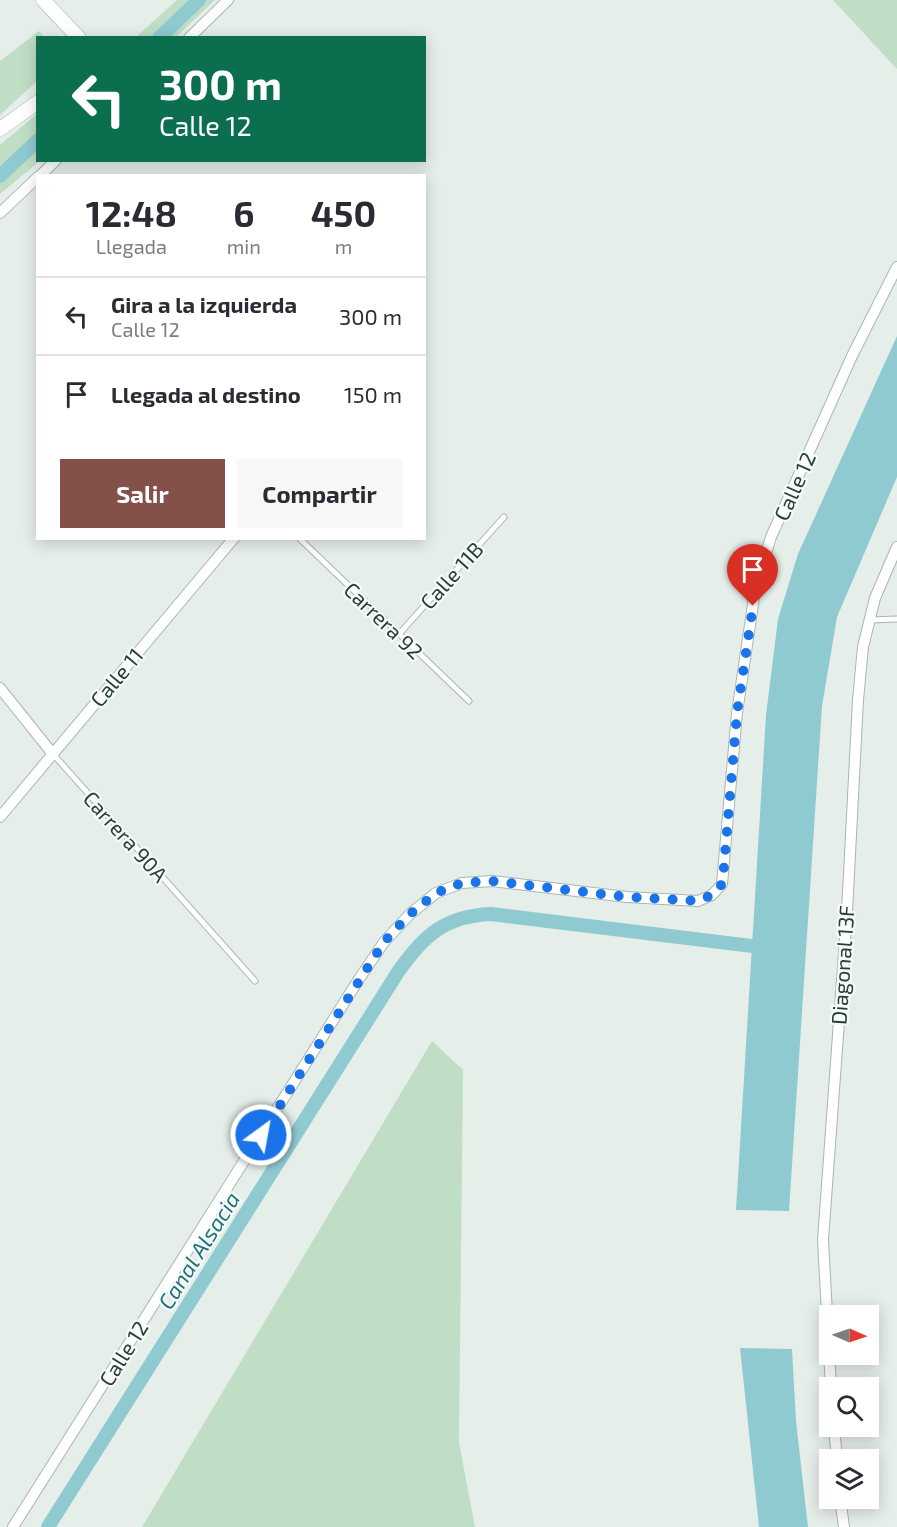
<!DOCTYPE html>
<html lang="es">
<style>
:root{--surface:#fff;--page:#f7f7f7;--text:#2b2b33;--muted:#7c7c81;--line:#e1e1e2;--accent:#835149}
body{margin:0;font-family:"Exo 2",sans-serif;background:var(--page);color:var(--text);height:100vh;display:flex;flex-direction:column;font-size:22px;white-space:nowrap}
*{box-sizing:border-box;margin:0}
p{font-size:20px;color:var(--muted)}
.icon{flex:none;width:33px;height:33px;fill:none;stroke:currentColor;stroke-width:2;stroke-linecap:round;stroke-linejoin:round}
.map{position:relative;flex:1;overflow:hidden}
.details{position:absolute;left:36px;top:174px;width:390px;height:366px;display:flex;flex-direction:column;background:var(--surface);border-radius:0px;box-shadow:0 3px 15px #0003}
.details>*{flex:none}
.top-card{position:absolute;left:36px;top:36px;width:390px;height:126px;border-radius:0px;box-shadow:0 3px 15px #0003;background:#0b6e4f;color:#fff;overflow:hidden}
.needle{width:39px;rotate:92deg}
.tools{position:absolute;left:819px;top:1305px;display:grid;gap:12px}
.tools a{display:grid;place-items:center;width:60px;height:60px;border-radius:0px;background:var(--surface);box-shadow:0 3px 15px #0003;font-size:30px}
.pin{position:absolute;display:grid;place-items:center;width:51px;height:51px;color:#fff;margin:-62px -26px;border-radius:50% 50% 50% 0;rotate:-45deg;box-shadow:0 0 6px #0007}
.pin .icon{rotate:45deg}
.me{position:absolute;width:66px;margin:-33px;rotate:32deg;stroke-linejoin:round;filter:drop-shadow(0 0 4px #0008)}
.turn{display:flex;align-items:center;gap:21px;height:126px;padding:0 24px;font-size:27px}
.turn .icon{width:78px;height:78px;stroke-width:2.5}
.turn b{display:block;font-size:42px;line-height:51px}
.eta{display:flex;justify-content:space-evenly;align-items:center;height:102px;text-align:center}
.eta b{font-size:36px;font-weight:700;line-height:42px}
.cta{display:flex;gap:12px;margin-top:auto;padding:12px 24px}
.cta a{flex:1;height:69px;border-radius:0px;background:var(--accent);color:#fff;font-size:24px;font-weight:700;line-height:69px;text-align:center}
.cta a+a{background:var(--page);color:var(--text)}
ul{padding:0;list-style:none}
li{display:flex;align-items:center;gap:18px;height:78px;padding:0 24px;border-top:2px solid var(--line)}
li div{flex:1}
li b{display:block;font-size:22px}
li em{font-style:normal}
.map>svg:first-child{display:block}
.green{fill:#c0dec6}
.water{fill:#90cad1}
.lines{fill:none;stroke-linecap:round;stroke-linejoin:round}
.canal{stroke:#90cad1;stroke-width:14}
.service-casing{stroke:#a8b6b1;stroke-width:7}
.minor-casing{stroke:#a8b6b1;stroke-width:12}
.tertiary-casing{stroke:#a8b6b1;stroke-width:15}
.service{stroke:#fff;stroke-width:5}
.minor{stroke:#fff;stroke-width:10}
.tertiary{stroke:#fff;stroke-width:14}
.route{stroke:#1a73e8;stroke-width:10;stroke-dasharray:0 18}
.labels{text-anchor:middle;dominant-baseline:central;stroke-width:4.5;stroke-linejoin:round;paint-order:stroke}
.street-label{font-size:21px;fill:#254037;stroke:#f6faf8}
.water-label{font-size:22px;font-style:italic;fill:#20717b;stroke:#f6faf8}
</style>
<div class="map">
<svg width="897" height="1527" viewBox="0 0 897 1527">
<rect width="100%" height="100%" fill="#e6eeea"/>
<g class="green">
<polygon points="177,0 215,0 176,37 136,37"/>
<polygon points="833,0 897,0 897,69"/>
<polygon points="39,31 44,37 38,38 37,81 0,115 0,61"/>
<polygon points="37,114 38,160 40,161 0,194 0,145"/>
<polygon points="432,1041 463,1070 459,1442 475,1527 142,1527"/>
</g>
<g class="water">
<polygon points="897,336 897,477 837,617 822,706 789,1211 736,1210 766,715 778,619 798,554"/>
<polygon points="740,1348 792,1349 796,1421 808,1527 759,1527"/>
</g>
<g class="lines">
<g class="canal">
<polyline points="159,38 199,0"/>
<polyline points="0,176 38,140"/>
<path d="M48,1527L398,972C424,935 445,916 491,914L768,948"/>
</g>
<defs>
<g id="service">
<polyline points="299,538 469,701"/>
<polyline points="870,620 897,619"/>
<polyline points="399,634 504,517"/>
<polyline points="53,754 255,981"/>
</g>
<g id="minor">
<polyline points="189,38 228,0"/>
<polyline points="40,176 56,160"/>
<polyline points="0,213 38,177"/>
<polyline points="0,688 52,753"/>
<polyline points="0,817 234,538"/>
<polyline points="831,1388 823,1240 847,912 858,700 863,647 875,598 897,547"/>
<polyline points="834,1426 837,1460"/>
<polyline points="840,1498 844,1527"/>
<polyline points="13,1527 359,979 384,942 409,915 436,893 462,883 492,881 627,897 698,901 712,895 722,884 737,713 756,584 771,537 852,356 897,267"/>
</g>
<g id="tertiary">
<polyline points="43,0 79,38"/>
<polyline points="0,129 38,102"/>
</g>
</defs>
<use href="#service" class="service-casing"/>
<use href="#minor" class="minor-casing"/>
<use href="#tertiary" class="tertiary-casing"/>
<use href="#service" class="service"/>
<use href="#minor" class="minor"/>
<use href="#tertiary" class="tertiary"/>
</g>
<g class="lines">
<polyline class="route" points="261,1135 384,942 409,915 436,893 462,883 492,881 627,897 698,901 712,895 722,884 723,878 737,713 753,606"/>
</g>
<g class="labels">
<g class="street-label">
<text transform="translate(794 486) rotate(-66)">Calle 12</text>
<text transform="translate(451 575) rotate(-48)">Calle 11B</text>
<text transform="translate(384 620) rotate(44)">Carrera 92</text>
<text transform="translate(116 677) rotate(-50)">Calle 11</text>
<text transform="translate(126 836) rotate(48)">Carrera 90A</text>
<text transform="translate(842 965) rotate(-86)">Diagonal 13F</text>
<text transform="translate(123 1353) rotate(-58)">Calle 12</text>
</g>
<g class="water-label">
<text transform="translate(198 1250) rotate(-58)">Canal Alsacia</text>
</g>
</g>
</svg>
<div class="tools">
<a><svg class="needle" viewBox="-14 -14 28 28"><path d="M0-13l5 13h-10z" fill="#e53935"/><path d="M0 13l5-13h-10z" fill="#7c7c81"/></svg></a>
<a><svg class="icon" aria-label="search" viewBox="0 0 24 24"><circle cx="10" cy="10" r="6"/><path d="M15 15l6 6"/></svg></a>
<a><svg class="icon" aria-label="layers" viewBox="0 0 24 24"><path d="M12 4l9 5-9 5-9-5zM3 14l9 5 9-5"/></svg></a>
</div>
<div class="pin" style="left:753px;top:606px;background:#d93025"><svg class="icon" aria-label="arrive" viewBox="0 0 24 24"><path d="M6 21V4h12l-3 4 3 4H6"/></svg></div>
<svg class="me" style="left:261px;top:1135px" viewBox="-20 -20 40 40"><circle r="17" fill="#1a73e8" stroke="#fff" stroke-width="3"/><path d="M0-11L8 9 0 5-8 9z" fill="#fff"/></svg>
<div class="top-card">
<div class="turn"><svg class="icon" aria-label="left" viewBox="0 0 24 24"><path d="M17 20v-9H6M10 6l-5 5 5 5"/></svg><div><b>300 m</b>Calle 12</div></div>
</div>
<section class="details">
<div class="eta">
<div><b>12:48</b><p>Llegada</p></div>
<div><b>6</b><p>min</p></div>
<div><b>450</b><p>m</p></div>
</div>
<ul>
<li><svg class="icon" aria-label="left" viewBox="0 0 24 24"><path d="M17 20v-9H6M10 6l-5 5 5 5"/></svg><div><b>Gira a la izquierda</b><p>Calle 12</p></div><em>300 m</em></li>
<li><svg class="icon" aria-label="arrive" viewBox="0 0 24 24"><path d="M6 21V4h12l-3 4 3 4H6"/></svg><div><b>Llegada al destino</b></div><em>150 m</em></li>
</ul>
<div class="cta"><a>Salir</a><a>Compartir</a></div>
</section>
</div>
